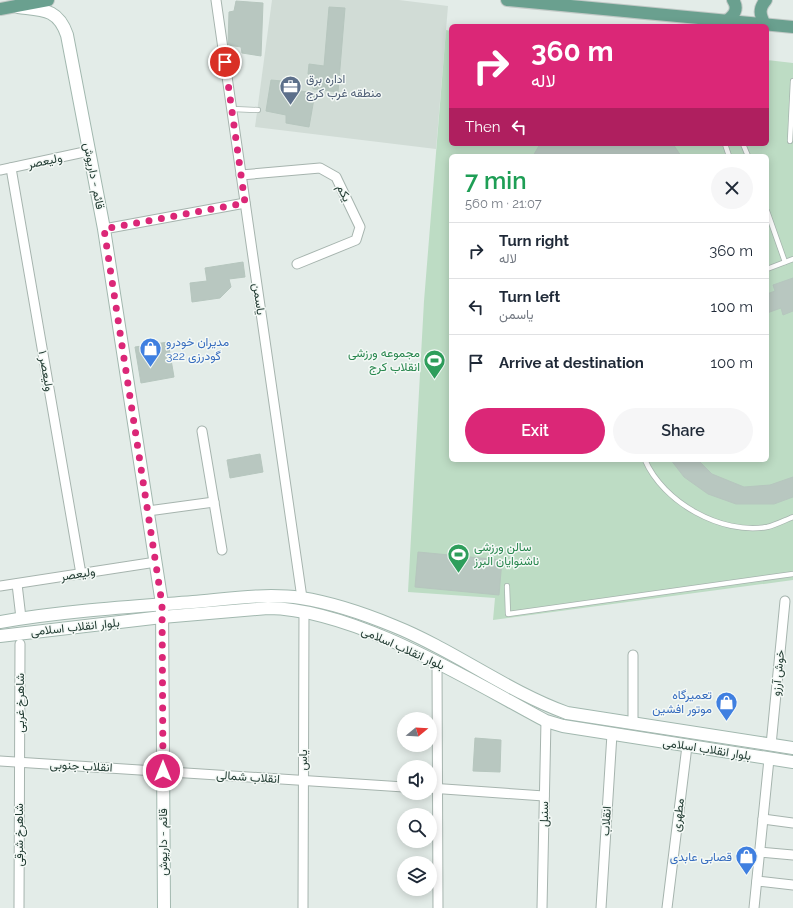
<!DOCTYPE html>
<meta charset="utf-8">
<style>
:root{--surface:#fff;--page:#f6f6f7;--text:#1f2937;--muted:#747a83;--line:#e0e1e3;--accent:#db2777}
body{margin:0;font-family:Raleway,Vazirmatn,sans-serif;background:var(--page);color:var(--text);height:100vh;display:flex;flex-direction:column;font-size:15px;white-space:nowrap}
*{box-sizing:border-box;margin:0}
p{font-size:13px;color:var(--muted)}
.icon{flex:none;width:22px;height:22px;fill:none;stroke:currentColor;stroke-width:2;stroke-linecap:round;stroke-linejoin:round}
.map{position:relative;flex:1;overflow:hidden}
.drawer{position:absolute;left:449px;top:154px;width:320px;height:308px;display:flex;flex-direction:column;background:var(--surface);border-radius:6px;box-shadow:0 2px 10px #0003}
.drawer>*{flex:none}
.banner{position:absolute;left:449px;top:24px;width:320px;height:122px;border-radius:6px;box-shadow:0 2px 10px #0003;background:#db2777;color:#fff;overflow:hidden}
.needle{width:26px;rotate:72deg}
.tools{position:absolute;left:397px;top:712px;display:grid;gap:8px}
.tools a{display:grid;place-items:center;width:40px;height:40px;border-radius:50%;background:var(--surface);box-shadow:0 2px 10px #0003;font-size:20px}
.pin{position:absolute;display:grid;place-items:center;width:34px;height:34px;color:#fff;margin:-17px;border:2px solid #fff;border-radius:50%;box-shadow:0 1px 4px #0007}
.me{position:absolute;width:44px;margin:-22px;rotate:0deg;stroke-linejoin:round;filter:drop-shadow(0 0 3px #0008)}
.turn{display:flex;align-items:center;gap:14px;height:84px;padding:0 16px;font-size:18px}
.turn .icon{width:52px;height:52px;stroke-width:2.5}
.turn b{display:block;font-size:28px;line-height:34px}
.then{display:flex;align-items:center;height:38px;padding:0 16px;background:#0003;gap:8px;font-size:15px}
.round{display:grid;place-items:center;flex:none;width:42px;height:42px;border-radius:21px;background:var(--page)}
.headline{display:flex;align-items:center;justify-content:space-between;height:68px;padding:0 16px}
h1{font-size:24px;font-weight:600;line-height:30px;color:#1e9e55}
.primary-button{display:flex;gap:8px;margin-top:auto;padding:8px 16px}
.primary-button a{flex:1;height:46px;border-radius:24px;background:var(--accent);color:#fff;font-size:16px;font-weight:600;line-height:46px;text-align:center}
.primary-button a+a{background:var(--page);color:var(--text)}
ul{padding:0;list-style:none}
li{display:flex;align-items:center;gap:12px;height:56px;padding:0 16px;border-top:1px solid var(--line)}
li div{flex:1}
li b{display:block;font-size:15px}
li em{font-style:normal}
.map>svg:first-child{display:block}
.built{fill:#d1dcd6}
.green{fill:#bddcc4;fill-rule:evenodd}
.building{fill:#b8c7c0;stroke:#b6c6be}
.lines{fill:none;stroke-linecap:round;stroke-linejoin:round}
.service-casing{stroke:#a6b4ae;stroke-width:6}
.minor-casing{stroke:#a6b4ae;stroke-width:11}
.secondary-casing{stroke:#a2b8af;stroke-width:14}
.primary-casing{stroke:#c1c9c6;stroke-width:14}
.service{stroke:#fff;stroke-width:4.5}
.minor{stroke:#fff;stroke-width:9}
.secondary{stroke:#fff;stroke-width:12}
.primary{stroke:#6aa08f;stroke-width:12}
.route{stroke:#db2777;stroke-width:7;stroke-dasharray:0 12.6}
.labels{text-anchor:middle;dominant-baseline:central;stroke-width:3;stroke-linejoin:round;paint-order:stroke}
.service-label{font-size:12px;fill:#4e5e75;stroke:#f4f9f6;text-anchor:start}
.street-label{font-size:12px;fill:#233d34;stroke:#f4f9f6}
.shop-label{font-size:12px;fill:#366cbe;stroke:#f4f9f6;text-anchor:end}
.leisure-label{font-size:12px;fill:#27864d;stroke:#f4f9f6;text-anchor:end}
</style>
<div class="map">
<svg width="793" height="908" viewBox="0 0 793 908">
<rect width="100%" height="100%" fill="#e3ece8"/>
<polygon class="built" points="272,0 399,0 448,6 436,149 255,127"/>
<path class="green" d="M446,30L451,31V144H767V60L793,63V580L493,620L495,598L408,592L424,301ZM451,156H767V460H451Z"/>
<g class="building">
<polygon points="236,1 263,3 261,56 242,53 241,47 228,45 229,12 234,11"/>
<polygon points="329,7 345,8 338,92 313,89 314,75 308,74 309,64 324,66"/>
<polygon points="271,80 293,82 293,90 315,93 309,127 286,123 286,115 266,111"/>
<polygon points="540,144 673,144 681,156 533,156"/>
<polygon points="243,262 245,277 229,279 231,287 220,298 192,302 190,283 207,281 205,268"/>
<polygon points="793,278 793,311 783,315 781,308 767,313 767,294 775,291 773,285"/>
<polygon points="168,342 174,377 141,383 135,347"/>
<polygon points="260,454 263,472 230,478 227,460"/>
<polygon points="671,460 698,460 712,474 744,487 770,485 793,477 793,497 774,504 736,504 708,494 684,477"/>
<polygon points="418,552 502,560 499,595 415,587"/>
<polygon points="475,738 501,740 500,772 473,771"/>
</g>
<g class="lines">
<defs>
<g id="service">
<polyline points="232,109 258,110"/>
<polyline points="790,141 793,81"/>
<polyline points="725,144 729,156"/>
<polyline points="743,144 748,156"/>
<polyline points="767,211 785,262"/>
<polyline points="767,269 793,259"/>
<path d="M645,460C663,502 721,535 767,527C776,525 785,520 793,517"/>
<polyline points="507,586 508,614 793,574"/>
</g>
<g id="minor">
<polyline points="216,0 302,598"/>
<polyline points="11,168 81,574"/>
<polyline points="0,170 89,151"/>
<polyline points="241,175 320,168 336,177 360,227 356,240 297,264"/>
<polyline points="104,229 245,203"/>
<polyline points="202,431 222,550"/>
<polyline points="148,511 214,502"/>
<polyline points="17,584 21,618"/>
<polyline points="0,586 156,562"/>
<polyline points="437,662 438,908"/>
<polyline points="633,723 633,655"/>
<polyline points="771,745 785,601"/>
<polyline points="0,761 404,787"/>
<polyline points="430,788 544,796"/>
<polyline points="763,819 793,823"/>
<polyline points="759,852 793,855"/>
<polyline points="757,881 793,885"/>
<polyline points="19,908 20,644"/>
<polyline points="303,908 304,612"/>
<polyline points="542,908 546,721"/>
<polyline points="601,908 612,734"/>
<polyline points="667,908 687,746"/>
<polyline points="754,908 769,759"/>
</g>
<g id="secondary">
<path d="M18,7C42,10 58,8 67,35L104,229L162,604L164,908"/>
<path d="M0,622C63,611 129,607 193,602C228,599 266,593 301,598C333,603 365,614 394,626C454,650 506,691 567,713L793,748"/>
<path d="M0,636L162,617L268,608C356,609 469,680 546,721L563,726L793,762"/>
</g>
<g id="primary">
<polyline points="507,0 793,27"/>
<polyline points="0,9 48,0"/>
<path d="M726,21C734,16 739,9 733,0"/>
<path d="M765,25C760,15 758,9 766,0"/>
</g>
</defs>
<use href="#service" class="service-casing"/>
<use href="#minor" class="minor-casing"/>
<use href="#secondary" class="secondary-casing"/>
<use href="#primary" class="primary-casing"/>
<use href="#service" class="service"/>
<use href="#minor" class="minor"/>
<use href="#secondary" class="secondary"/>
<use href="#primary" class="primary"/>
</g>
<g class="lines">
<polyline class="route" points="163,771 162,604 104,229 245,203 225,62"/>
</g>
<defs>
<symbol id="office-pin" viewBox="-11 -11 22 30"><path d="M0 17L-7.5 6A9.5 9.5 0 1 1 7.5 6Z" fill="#5c6f8a" stroke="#f4f9f6"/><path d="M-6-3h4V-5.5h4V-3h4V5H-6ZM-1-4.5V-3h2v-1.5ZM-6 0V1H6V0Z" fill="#fff"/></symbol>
<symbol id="shop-pin" viewBox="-11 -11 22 30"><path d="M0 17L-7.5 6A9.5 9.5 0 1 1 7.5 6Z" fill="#3f7fe0" stroke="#f4f9f6"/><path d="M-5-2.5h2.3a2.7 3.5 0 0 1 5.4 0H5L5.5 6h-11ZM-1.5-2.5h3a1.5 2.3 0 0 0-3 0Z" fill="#fff"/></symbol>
<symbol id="stadium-pin" viewBox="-11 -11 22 30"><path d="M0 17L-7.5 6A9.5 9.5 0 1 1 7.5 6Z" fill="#2e9e5b" stroke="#f4f9f6"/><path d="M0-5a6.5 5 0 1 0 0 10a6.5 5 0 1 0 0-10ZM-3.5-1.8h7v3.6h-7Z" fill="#fff"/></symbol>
</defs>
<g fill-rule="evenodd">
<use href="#office-pin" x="278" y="74" width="25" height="34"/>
<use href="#shop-pin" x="138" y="336" width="25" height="34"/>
<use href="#stadium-pin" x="422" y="348" width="25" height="34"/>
<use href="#stadium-pin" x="446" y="542" width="25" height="34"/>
<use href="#shop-pin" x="714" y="690" width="25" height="34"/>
<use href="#shop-pin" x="734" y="844" width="25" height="34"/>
</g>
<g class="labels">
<g class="service-label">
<text x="306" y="79">اداره برق<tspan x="306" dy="14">منطقه غرب کرج</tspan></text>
</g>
<g class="street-label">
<text transform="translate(45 161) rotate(-12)">ولیعصر</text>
<text transform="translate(94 176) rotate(79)">قائم - داریوش</text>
<text transform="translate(344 193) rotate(64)">یکم</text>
<text transform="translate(259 299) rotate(82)">یاسمن</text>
<text transform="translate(46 371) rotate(80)">ولیعصر ۱</text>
<text transform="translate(78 574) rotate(-9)">ولیعصر</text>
<text transform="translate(75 627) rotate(-6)">بلوار انقلاب اسلامی</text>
<text transform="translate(403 648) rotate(24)">بلوار انقلاب اسلامی</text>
<text transform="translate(778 673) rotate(-84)">خوش آرزو</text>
<text transform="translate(20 703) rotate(-90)">شاهرخ غربی</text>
<text transform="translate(707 749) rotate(9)">بلوار انقلاب اسلامی</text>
<text transform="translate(303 760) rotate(-89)">یاس</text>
<text transform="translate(81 766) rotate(3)">انقلاب جنوبی</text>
<text transform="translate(248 777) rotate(4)">انقلاب شمالی</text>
<text transform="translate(544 814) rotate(-89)">سنبل</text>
<text transform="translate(678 815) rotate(-83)">مطهری</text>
<text transform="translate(606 821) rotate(-86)">انقلاب</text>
<text transform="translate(19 835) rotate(-90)">شاهرخ شرقی</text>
<text transform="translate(163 842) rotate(-90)">قائم - داریوش</text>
</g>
<g class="shop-label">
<text x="166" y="342" text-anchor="start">مدیران خودرو<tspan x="166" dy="14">گودرزی 322</tspan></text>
<text x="712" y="695">تعمیرگاه<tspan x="712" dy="14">موتور افشین</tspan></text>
<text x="732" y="857">قصابی عابدی</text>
</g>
<g class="leisure-label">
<text x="420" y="353">مجموعه ورزشی<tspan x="420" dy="14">انقلاب کرج</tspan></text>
<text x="474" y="547" text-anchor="start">سالن ورزشی<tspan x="474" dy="14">ناشنوایان البرز</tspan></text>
</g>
</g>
</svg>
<div class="tools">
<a><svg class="needle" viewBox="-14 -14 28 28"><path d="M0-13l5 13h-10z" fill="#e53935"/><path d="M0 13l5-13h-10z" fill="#747a83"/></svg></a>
<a><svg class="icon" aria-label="sound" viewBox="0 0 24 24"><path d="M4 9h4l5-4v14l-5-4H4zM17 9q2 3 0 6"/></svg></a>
<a><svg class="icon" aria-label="search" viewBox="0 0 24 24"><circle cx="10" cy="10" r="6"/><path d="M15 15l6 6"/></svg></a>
<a><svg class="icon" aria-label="layers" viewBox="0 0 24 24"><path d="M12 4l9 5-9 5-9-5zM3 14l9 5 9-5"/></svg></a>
</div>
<div class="pin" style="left:225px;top:62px;background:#d93025"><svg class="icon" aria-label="arrive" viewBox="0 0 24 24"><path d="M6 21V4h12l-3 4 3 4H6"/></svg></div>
<svg class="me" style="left:163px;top:771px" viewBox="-20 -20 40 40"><circle r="17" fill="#db2777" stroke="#fff" stroke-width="3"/><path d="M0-11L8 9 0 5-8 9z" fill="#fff"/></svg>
<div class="banner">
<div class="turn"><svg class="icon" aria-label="right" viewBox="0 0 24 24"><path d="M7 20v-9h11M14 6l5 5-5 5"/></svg><div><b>360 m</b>لاله</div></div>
<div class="then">Then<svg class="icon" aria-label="left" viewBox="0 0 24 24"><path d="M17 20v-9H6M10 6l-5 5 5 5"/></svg></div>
</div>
<section class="drawer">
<div class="headline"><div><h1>7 min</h1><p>560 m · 21:07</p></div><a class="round"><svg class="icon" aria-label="close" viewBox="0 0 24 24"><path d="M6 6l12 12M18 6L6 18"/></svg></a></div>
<ul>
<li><svg class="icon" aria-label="right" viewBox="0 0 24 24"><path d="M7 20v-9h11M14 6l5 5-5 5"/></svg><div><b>Turn right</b><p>لاله</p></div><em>360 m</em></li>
<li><svg class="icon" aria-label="left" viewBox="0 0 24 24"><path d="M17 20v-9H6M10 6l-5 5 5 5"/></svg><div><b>Turn left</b><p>یاسمن</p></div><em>100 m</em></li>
<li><svg class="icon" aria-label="arrive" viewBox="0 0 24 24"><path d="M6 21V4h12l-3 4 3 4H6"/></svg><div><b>Arrive at destination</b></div><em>100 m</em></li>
</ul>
<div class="primary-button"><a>Exit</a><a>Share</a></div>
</section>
</div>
